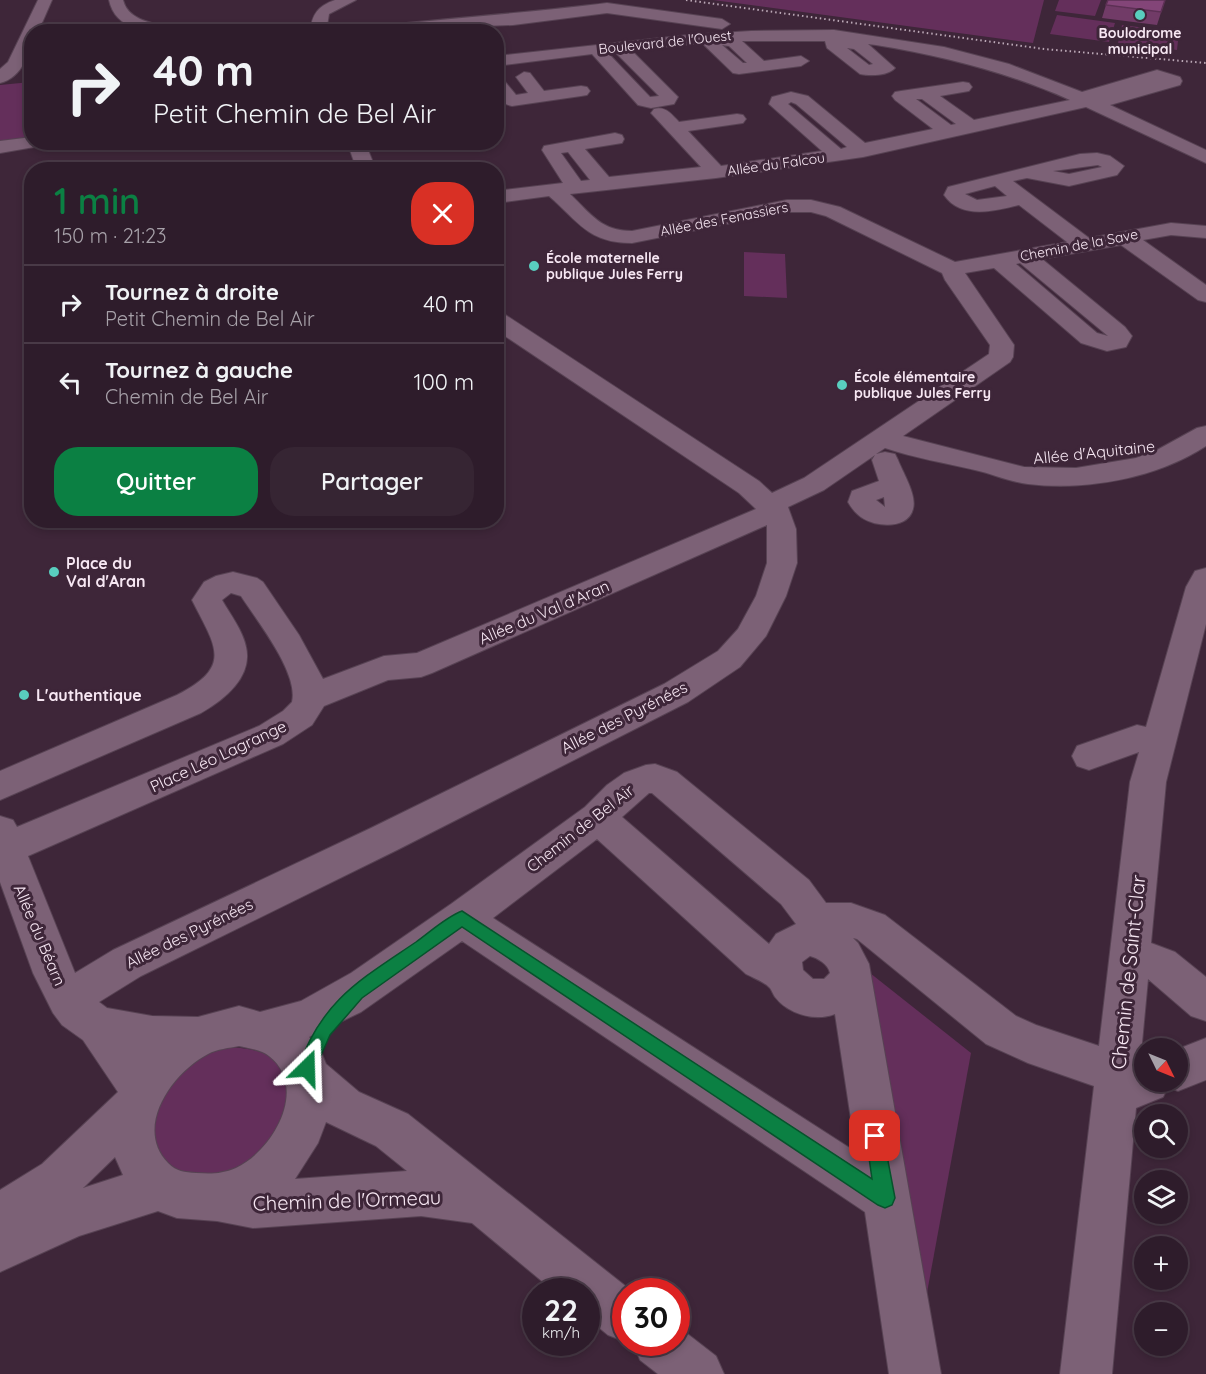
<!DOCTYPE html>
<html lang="fr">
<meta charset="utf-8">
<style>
:root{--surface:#2e1c2b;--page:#362533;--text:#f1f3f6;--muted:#a7a1a9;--line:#493a47;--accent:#0b8043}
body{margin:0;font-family:Quicksand,sans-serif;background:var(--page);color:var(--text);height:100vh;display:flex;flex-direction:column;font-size:22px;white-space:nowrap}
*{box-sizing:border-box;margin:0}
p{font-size:20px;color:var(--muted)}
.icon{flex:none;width:33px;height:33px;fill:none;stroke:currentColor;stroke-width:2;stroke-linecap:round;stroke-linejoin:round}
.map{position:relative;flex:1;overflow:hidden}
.sheet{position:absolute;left:24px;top:162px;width:480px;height:366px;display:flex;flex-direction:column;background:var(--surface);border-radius:24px;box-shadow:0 3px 9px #0003,0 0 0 2px var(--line)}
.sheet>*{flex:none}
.hud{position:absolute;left:24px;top:24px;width:480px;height:126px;border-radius:24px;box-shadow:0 3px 9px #0003,0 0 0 2px var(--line);background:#2e1c2b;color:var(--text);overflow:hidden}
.needle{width:39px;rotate:133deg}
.fabs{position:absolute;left:1134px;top:1038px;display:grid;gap:12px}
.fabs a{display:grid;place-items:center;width:54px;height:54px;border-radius:50%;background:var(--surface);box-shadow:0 3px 9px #0003,0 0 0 2px var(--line);font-size:30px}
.speed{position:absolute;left:522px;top:1278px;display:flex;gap:12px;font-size:30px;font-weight:700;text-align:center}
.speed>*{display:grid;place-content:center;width:78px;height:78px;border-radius:50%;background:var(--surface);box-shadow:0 3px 9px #0003,0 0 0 2px var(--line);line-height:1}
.speed small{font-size:15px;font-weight:400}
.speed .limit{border:9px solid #d22;background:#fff;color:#111}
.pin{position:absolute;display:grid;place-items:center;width:51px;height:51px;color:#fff;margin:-26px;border-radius:12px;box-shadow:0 3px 9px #0006}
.me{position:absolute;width:66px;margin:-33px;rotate:22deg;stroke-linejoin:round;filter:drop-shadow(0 0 4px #0008)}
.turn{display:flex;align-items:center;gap:21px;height:126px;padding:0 30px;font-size:27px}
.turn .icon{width:78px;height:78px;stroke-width:2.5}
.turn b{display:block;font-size:42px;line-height:51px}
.round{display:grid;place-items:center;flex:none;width:63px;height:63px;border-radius:24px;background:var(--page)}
.head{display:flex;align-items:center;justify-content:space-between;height:102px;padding:0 30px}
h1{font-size:36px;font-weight:600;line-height:45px;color:var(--accent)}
.cta{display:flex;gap:12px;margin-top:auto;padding:12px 30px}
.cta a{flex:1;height:69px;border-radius:24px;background:var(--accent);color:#fff;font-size:24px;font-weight:600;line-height:69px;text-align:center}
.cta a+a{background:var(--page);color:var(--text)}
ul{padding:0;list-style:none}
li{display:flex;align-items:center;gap:18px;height:78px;padding:0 30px;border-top:2px solid var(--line)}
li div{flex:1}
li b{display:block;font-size:22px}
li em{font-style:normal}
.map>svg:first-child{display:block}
.green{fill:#642f5b}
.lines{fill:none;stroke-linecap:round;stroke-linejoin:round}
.minor-casing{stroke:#574253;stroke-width:2}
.minor{fill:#7c6176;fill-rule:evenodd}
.rail{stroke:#bba8b6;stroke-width:2;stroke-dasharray:1.5 3;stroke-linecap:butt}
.wall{fill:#713b67}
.building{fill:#834578;stroke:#5c3054;stroke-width:1.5}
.route{fill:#0b8043;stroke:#07532c;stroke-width:1.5}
.poi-dot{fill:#59cebf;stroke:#3e2639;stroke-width:2}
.labels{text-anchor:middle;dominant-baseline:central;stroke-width:6;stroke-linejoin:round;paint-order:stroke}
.far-poi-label{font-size:14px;font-weight:bold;fill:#f7e7f3;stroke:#3e2639;text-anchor:start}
.far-street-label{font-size:14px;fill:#f7e7f3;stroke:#3e2639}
.street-label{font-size:16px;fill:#f7e7f3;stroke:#3e2639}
.poi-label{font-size:16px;font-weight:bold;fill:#f7e7f3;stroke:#3e2639;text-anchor:start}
.near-street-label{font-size:20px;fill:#f7e7f3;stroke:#3e2639}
</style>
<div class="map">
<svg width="1206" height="1374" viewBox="0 0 1206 1374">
<rect width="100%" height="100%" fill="#3e2639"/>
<g class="green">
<polygon points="713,0 1044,0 1033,43"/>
<polygon points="1059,0 1101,0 1095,16 1055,11"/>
<polygon points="1057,15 1115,23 1109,42 1050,34"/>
<polygon points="1122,25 1179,32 1177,50 1118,43"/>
<polygon points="31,82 31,139 0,143 0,85"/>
<polygon points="744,252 785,254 787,298 744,296"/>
<polygon points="870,973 971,1053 924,1309"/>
<path d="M216,1047C241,1047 278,1048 288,1077C292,1089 290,1107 290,1119L244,1175C225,1174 197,1177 179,1173C148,1166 145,1107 159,1085C165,1076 204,1054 216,1047Z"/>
</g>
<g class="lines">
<defs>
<g id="minor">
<path d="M38,0H52L38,32H32C32,51 22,78 0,83V69L8,62Z"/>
<path d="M109,0H123C129,24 162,24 182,29L183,32C156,32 116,34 109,0Z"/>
<path d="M335,0H356L329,14L326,32H310C312,14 318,6 335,0Z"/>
<path d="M607,3L722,19L730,24L722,29L607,13L513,25L458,27L415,32H363L370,27C449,18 528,13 607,3Z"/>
<path d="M834,30L944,47L1009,64L1082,92L1157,70L1180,77L1182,81L1180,85L1110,105L1206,150V163L1086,107L863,157L716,178L570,194C591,214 601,231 632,231L787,200H811L840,207L955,262L1067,242L1019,205C995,211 961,220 944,195L948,187L1080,154L1097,153L1110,156L1124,166L1117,175L1069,186L1027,178L1013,181L1089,238L1171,223L1206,226V238L1171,235L1143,240L1206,285V302L1198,300L1121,245L1042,259L1125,327L1132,336L1126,347L1107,351L1081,343L994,268L965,273L1014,345L1013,357L1010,362L903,436L1024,467L1076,468L1136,458L1157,450L1197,428L1206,426V446C1157,478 1087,491 1028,484C1010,482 993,474 975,470C945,463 915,458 885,448L876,454L885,452L895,454L898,460C903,473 917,495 913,509C908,529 878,527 864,519C857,515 852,509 848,502L852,491L879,481L872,460L875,455L824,490L788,507L796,529L797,563L786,596L766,636L740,667L688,702L397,850L141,976L99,1002L107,1008L152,1016L198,1017L239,1006L260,1012L301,1001L351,973L451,904L585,807L607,785L624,773L646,765L655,764L677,772L809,880L826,903H851L885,915L1016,1016L1036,1025L1099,1046L1130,782L1139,752L1089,770L1077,766L1072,756L1077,746L1137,725L1146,727L1186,587L1195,571L1206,568V624L1166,782L1151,943L1175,952L1206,977V1021L1191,1016L1148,979L1140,1064L1144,1062V1082H1178V1049L1206,1038V1080L1178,1091L1168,1087L1163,1097L1136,1108L1112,1374H1060L1094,1086L1028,1063L986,1044L857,939L853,938L858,943L869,964L941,1374H889L865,1212L462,941L361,1012L309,1037L319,1047L326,1064L359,1092L408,1114L633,1292H626V1342L608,1335L586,1317V1292H555L472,1223L421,1216L253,1228L217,1221L177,1218L158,1211L79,1236L0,1272V1190L42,1164L118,1092L83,1040L62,1025L53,1013L33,973L0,882V816L13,820L17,827L259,726L283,711L292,702C299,673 257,621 241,596L231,593L222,600C230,614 243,631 246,647C253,677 224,700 201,713L0,800V771L177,695C234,666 215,646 192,600L204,582L216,576L233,572L257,578L263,582L299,635L323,679L384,656L417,653L756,509L739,493L496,330V312L504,314L759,481L772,493L804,478L989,354L990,345L945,280L942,273L826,216L811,212H787L632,243C588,243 579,222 549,196L496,203V191L563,183L542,150L544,146L615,133L622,135L624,139L622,143L585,149L609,177L701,167L651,113L654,109C666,106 671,114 679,122L737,114L743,115L746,119L743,123L688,131L721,166L822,151L769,104L772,97L791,92L808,96L865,143L933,129L895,100L892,96L895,92L901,91L963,82L969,83L972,87L969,91L940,96L974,120L1070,100C1007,72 943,56 876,45L868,44L895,68C888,76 870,76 860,74L827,48L825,41H742L764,61L801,56L809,61L801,66L739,74L733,73L702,43L631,50L678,97L674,104L651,108L638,105L592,54L496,66V56L688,35L751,31ZM722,45L729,46L747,63H743ZM847,48L854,49L873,64L869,65ZM615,52L659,96L650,97L608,53ZM916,99H922L956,124L951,125ZM791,102L796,104L847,147L841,149L788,104ZM568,152L590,180L581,181L561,153ZM1098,165L1102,167L1069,174L1053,171ZM995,186L1007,196L977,200L965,194ZM1020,263L1108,336L1097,333L1016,264ZM884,497L885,507L876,500ZM767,525V563L756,596L738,629L718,651L664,684L371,828L113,950L75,973L28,856L283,744L312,725L324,706L388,680L421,677L432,673ZM649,793H652L781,904L796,924L776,934L769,944L622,817ZM597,839L746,974C753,978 765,982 770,988C772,991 773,994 775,997C788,1014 815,1022 835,1014L856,1152L493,918ZM810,956C818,958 828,964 830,973L824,979H813L803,970L802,962ZM239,1046C248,1048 262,1050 269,1056C309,1087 274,1150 236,1168C222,1174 211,1174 196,1173C184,1172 177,1172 168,1163C133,1127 173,1072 208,1054C217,1049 229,1048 239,1046ZM326,1122L376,1146L407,1171L295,1179L318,1143ZM115,1157L123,1175L83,1188Z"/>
<path d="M524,72L530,73L544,91L581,86L587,87L590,91L587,95L581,96L512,106C497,103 496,90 496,77L502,78L516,95L528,93L516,77Z"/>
<polygon points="32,137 32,142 42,142 40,146 0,153 0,141"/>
<polygon points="347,142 365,142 376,170 357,170"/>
<polygon points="676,1325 716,1356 724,1374 658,1374 640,1360 633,1342 676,1342"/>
</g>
</defs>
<use href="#minor" class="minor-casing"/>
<use href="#minor" class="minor"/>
<polyline class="rail" points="686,0 1044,49 1206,63"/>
</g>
<polygon class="wall" points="1165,0 1157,25 1102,18 1106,5"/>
<polygon class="building" points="1108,0 1165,0 1161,12 1106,5"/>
<path class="route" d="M462,911L872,1179L866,1136L869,1129L875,1126L882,1129L895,1198L892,1205L885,1208L878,1205L462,927L362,998L330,1035L313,1074L307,1076L300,1074L298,1068C322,1000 360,980 416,942C430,932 446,917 462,911Z"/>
<g class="poi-dot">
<circle cx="1140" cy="15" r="6"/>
<circle cx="534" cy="266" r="6"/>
<circle cx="842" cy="385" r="6"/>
<circle cx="54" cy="572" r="6"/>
<circle cx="24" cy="695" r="6"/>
</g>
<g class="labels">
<g class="far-poi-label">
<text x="1140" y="33" text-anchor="middle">Boulodrome<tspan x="1140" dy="16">municipal</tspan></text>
<text x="546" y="258">École maternelle<tspan x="546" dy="16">publique Jules Ferry</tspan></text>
<text x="854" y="377">École élémentaire<tspan x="854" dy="16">publique Jules Ferry</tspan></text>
</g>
<g class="far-street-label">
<text transform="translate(665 42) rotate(-6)">Boulevard de l'Ouest</text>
<text transform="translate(776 164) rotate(-8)">Allée du Falcou</text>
<text transform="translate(724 219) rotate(-11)">Allée des Fenassiers</text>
<text transform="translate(1079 245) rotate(-11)">Chemin de la Save</text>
</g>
<g class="street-label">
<text transform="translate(1094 452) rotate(-6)">Allée d'Aquitaine</text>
<text transform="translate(544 612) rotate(-23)">Allée du Val d'Aran</text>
<text transform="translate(624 717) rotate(-27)">Allée des Pyrénées</text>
<text transform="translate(218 756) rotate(-25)">Place Léo Lagrange</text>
<text transform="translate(580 828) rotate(-38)">Chemin de Bel Air</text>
<text transform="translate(189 933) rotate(-26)">Allée des Pyrénées</text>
<text transform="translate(40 935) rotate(67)">Allée du Béarn</text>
</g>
<g class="poi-label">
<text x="66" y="563">Place du<tspan x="66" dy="18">Val d'Aran</tspan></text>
<text x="36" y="695">L'authentique</text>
</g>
<g class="near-street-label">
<text transform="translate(1128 972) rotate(-84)">Chemin de Saint-Clar</text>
<text transform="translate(347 1200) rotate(-2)">Chemin de l'Ormeau</text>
</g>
</g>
</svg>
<div class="fabs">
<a><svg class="needle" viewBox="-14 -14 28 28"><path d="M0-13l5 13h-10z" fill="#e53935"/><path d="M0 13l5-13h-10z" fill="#a7a1a9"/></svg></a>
<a><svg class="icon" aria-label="search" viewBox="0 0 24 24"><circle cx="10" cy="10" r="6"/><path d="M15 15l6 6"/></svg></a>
<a><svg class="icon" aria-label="layers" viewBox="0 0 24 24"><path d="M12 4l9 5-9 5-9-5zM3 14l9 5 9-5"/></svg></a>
<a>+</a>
<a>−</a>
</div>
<div class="speed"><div>22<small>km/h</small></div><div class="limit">30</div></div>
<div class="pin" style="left:875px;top:1136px;background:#d93025"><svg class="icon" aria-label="arrive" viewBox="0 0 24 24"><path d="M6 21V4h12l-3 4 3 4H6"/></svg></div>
<svg class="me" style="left:307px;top:1068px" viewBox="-20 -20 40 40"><path d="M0-17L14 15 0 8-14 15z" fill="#0b8043" stroke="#fff" stroke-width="4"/></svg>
<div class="hud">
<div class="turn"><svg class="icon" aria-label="right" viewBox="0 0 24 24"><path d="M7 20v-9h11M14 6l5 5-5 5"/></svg><div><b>40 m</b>Petit Chemin de Bel Air</div></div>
</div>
<section class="sheet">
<div class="head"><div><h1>1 min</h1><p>150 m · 21:23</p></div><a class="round" style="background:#d93025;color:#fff"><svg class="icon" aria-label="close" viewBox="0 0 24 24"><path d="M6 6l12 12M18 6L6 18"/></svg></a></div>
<ul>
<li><svg class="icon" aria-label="right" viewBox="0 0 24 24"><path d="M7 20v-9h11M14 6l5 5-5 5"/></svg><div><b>Tournez à droite</b><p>Petit Chemin de Bel Air</p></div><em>40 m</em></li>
<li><svg class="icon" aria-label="left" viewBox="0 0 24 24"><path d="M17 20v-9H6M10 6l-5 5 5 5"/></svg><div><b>Tournez à gauche</b><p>Chemin de Bel Air</p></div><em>100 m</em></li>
</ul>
<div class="cta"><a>Quitter</a><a>Partager</a></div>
</section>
</div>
